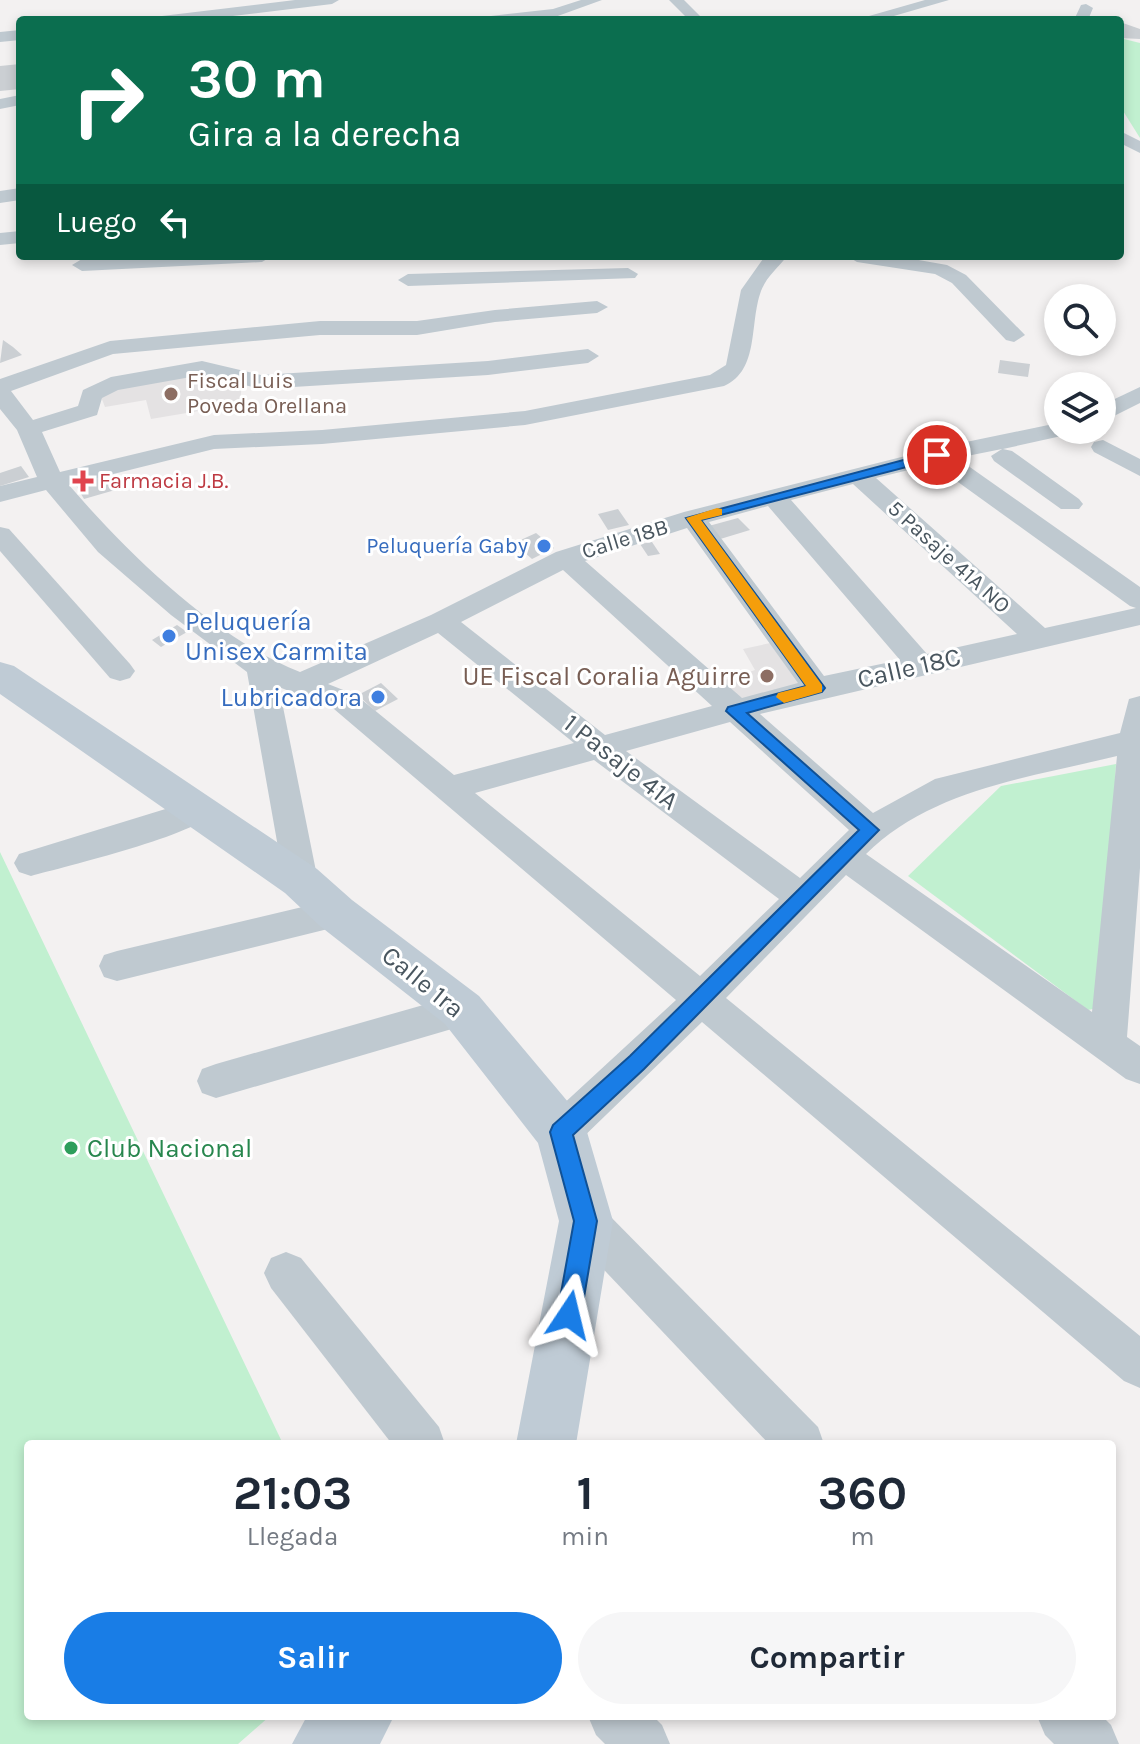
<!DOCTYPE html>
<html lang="es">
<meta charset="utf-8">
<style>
:root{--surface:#fff;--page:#f6f6f7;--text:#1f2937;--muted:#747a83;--accent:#197de6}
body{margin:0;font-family:Karla,sans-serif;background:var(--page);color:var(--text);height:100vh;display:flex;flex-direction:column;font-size:30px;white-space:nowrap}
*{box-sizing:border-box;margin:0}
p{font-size:26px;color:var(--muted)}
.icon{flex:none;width:44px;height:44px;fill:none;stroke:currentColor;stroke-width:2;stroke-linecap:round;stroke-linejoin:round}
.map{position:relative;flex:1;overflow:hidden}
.sheet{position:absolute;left:24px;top:1440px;width:1092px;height:280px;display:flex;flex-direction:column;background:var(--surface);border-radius:8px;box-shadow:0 4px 12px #0003}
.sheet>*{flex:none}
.banner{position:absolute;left:16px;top:16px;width:1108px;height:244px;border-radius:8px;box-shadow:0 4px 12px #0003;background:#0b6e4f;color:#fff;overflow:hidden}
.fabs{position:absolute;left:1044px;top:284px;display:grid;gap:16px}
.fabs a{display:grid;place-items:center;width:72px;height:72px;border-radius:50%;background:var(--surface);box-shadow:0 4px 12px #0003;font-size:40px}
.pin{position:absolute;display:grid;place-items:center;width:68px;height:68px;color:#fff;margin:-34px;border:4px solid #fff;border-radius:50%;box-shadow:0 2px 8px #0007}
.me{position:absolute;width:88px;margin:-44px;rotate:10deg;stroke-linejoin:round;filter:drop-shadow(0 0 6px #0008)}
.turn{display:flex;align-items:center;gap:28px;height:168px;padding:0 40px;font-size:36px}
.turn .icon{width:104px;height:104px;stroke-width:2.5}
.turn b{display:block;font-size:56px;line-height:68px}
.then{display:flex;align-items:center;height:76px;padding:0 40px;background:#0003;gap:16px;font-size:30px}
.eta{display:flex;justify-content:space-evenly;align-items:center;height:136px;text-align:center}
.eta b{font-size:48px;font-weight:700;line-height:56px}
.action{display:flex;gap:16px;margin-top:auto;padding:16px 40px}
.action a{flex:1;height:92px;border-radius:48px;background:var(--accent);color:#fff;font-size:32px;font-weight:700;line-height:92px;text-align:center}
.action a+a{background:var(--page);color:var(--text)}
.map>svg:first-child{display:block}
.education{fill:#e4e2e3}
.green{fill:#c1f0d0}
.building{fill:#cbcfd3}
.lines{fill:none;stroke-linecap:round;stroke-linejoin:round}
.street{fill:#bfc9d0;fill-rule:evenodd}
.secondary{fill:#bfcbd5;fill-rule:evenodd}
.route{fill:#197de6;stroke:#105196;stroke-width:2}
.slow{fill:#f59e0b}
.education-dot{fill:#8d6e63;stroke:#fff;stroke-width:3}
.health-dot{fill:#e0444e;stroke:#fff;stroke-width:3}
.shop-dot{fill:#3f7fe0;stroke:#fff;stroke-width:3}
.leisure-dot{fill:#2e9e5b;stroke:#fff;stroke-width:3}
.labels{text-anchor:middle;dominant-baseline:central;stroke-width:6;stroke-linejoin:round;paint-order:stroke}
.far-education-label{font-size:22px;fill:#785e54;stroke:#fff;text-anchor:start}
.far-health-label{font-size:22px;fill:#be3a42;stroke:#fff;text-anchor:start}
.far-street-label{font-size:22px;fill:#49565f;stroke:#fff}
.far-shop-label{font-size:22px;fill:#366cbe;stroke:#fff;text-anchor:end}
.shop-label{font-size:26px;fill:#366cbe;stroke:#fff;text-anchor:start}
.street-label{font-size:26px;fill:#49565f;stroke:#fff}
.education-label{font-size:26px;fill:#785e54;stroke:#fff;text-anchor:end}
.leisure-label{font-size:26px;fill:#27864d;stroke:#fff;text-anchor:start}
</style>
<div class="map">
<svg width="1140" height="1744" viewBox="0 0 1140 1744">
<rect width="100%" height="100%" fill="#f3f1f1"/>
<g class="education">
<polygon points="201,369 242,381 240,404 151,419 146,400 105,407 98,389"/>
<polygon points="775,642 803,685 736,702 717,683 755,670 743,649"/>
</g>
<g class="green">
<polygon points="1120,38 1140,43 1140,138 1120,106"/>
<polygon points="1116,764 1103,1007 1088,1010 908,876 1001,786"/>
<polygon points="0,852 283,1444 28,1444 28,1716 270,1716 238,1744 0,1744"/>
</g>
<g class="building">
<polygon points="1120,22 1140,29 1140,39 1120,38"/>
<polygon points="20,64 20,89 0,91 0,66"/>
<polygon points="3,340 13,347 22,355 0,363"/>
<polygon points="1000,360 1030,364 1028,377 998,373"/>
<polygon points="21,466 29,477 0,486 0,473"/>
<polygon points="111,471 122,488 84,499 74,482"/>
<polygon points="618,509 629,525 608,530 598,514"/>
<polygon points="738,518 750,530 717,540 705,527"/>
<polygon points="536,533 554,548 532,559 514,543"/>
<polygon points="652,542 660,554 648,556 640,544"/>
<polygon points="177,625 187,632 161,647 152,640"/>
<polygon points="381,683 398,699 375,711 358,695"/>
</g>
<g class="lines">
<g class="street">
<polygon points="295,0 339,0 332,4 199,20 155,20 162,16"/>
<polygon points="581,0 602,0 555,17 484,20 491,16 553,9"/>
<polygon points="669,0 684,0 704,20 689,20"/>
<polygon points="925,0 949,0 880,20 855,20"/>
<polygon points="1086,4 1093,8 1088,20 1074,20 1081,5"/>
<polygon points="20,30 20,40 0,42 0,32"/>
<polygon points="20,95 20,105 0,109 0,99"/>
<polygon points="1120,131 1140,141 1140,153 1120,143"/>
<polygon points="20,188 20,200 0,203 0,191"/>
<polygon points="20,231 20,243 0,245 0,233"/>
<polygon points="109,256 272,256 262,262 82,271 72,265 82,259"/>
<path d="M765,256H787C777,269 767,276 761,291C749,324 760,370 724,386L525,425L322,444L214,449L69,485C127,553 216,639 300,672L431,615L556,552L684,512L937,448L1058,423V430H1070L1066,435L1003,449L1012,451L1079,499L1083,504L1079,509H1061L994,461L991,456L1002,449L957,458L1140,587V625L760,714L873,813L935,779L1120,733L1129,699L1140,696V868L1127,1037L1140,1046V1084L1126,1079L846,875L726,998L1140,1336V1388L1124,1381L702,1022L575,1145L561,1150L547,1145L541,1132L547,1119L676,1000L334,709L279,687L318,881L313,890L301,894L289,890L284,881L247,672L171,615L98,552L46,490L0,502V486L37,477L17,430L0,409V379L110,341L320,321H417L495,310L597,301L608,307L597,313L495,322L417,335H320L113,354L11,391L33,420L78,406L83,390L111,377L202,361L261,375L488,361L588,349L599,356L588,363L488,375L261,389L202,375L118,390L102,398L97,415L42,432L60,472L214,435L322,430L525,411L710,375L726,365L741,290ZM933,464L1130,606L1136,608L1045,628L876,478ZM853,484L1017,634L927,654L791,500ZM768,506L900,660L824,676L709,522ZM687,528L798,683L742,698L585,561ZM563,570L712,706L605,735L461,622ZM438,633L574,743L454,775L356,695L328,684ZM730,722L849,830L800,878L626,751ZM1117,756L1092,1012L866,854C931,789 1032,777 1117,756ZM594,760L779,899L700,976L475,793Z"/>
<polygon points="847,256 896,256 947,265 966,275 1025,335 1014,342 1006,340 952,283 935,274 857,262"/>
<polygon points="628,268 638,274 635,278 408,286 398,280 408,274"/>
<polygon points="1140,387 1140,403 1102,422 1102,405"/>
<polygon points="1103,440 1140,459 1140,476 1094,452 1091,447 1094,442"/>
<polygon points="0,527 9,529 130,664 135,671 130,678 120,681 110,678 0,551"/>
<path d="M198,799L210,802L214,811C202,834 63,867 31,876L19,872L14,863L19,854Z"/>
<polygon points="336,899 348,903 353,913 348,923 336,927 117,981 104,977 99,966 104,955 117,951"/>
<polygon points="462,994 475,999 481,1010 475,1021 462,1026 216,1098 202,1093 197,1081 202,1069 216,1064"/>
<polygon points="586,1201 601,1207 818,1427 824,1444 769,1444 571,1235 565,1221 571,1207"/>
<polygon points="286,1252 301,1258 439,1427 445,1444 392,1444 271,1288 264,1273 271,1258"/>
<polygon points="588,1716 653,1716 662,1725 670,1744 605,1744 596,1735"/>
<polygon points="1037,1716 1102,1716 1111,1725 1119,1744 1054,1744 1045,1735"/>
</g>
<g class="secondary">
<polygon points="0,662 14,666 317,869 352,900 479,996 579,1115 587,1132 613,1221 576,1444 516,1444 559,1221 538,1143 445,1024 320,926 285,893 0,694"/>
<polygon points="307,1716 394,1716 380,1744 292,1744"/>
</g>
</g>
<polygon class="route" points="937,451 944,455 942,458 701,520 825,688 822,692 747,713 879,830 644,1069 573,1135 597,1221 581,1315 577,1323 569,1327 561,1323 557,1315 574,1221 550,1132 553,1125 630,1056 859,830 726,711 728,707 806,686 686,518"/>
<polygon class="slow" points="717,508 722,509 722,515 701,520 822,685 822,692 784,703 776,697 778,693 806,686 686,518"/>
<g class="education-dot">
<circle cx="171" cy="394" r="8"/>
<circle cx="767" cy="676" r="8"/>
</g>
<path class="health-dot" d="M79 469h8v8h8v8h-8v8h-8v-8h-8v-8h8z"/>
<g class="shop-dot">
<circle cx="544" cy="546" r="8"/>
<circle cx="169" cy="636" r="8"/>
<circle cx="378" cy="697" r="8"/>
</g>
<circle class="leisure-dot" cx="71" cy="1148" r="8"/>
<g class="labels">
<g class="far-education-label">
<text x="187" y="381">Fiscal Luis<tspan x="187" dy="25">Poveda Orellana</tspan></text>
</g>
<g class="far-health-label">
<text x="99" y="481">Farmacia J.B.</text>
</g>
<g class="far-street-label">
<text transform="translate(625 539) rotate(-17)">Calle 18B</text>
<text transform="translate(949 557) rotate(42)">5 Pasaje 41A NO</text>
</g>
<g class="far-shop-label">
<text x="528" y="546">Peluquería Gaby</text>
</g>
<g class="shop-label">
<text x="185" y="621">Peluquería<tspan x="185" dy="30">Unisex Carmita</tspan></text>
<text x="362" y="697" text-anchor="end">Lubricadora</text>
</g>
<g class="street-label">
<text transform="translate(909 668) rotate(-13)">Calle 18C</text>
<text transform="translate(621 762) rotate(38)">1 Pasaje 41A</text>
<text transform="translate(423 982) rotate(39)">Calle 1ra</text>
</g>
<g class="education-label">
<text x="751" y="676">UE Fiscal Coralia Aguirre</text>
</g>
<g class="leisure-label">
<text x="87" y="1148">Club Nacional</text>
</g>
</g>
</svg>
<div class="fabs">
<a><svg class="icon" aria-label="search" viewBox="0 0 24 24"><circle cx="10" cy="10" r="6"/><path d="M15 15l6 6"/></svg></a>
<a><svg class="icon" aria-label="layers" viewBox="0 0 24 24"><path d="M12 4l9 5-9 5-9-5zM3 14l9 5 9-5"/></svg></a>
</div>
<div class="pin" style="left:937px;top:455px;background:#d93025"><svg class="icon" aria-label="arrive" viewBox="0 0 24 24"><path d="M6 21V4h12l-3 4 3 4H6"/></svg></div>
<svg class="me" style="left:569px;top:1315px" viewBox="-20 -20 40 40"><path d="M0-17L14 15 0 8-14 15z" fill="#197de6" stroke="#fff" stroke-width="4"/></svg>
<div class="banner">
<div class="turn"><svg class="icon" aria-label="right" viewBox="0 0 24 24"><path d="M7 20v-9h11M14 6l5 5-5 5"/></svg><div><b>30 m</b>Gira a la derecha</div></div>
<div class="then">Luego<svg class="icon" aria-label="left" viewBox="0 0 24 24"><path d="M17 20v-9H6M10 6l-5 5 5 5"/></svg></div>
</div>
<section class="sheet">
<div class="eta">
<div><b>21:03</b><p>Llegada</p></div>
<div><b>1</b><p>min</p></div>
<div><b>360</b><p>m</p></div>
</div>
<div class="action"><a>Salir</a><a>Compartir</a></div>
</section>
</div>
